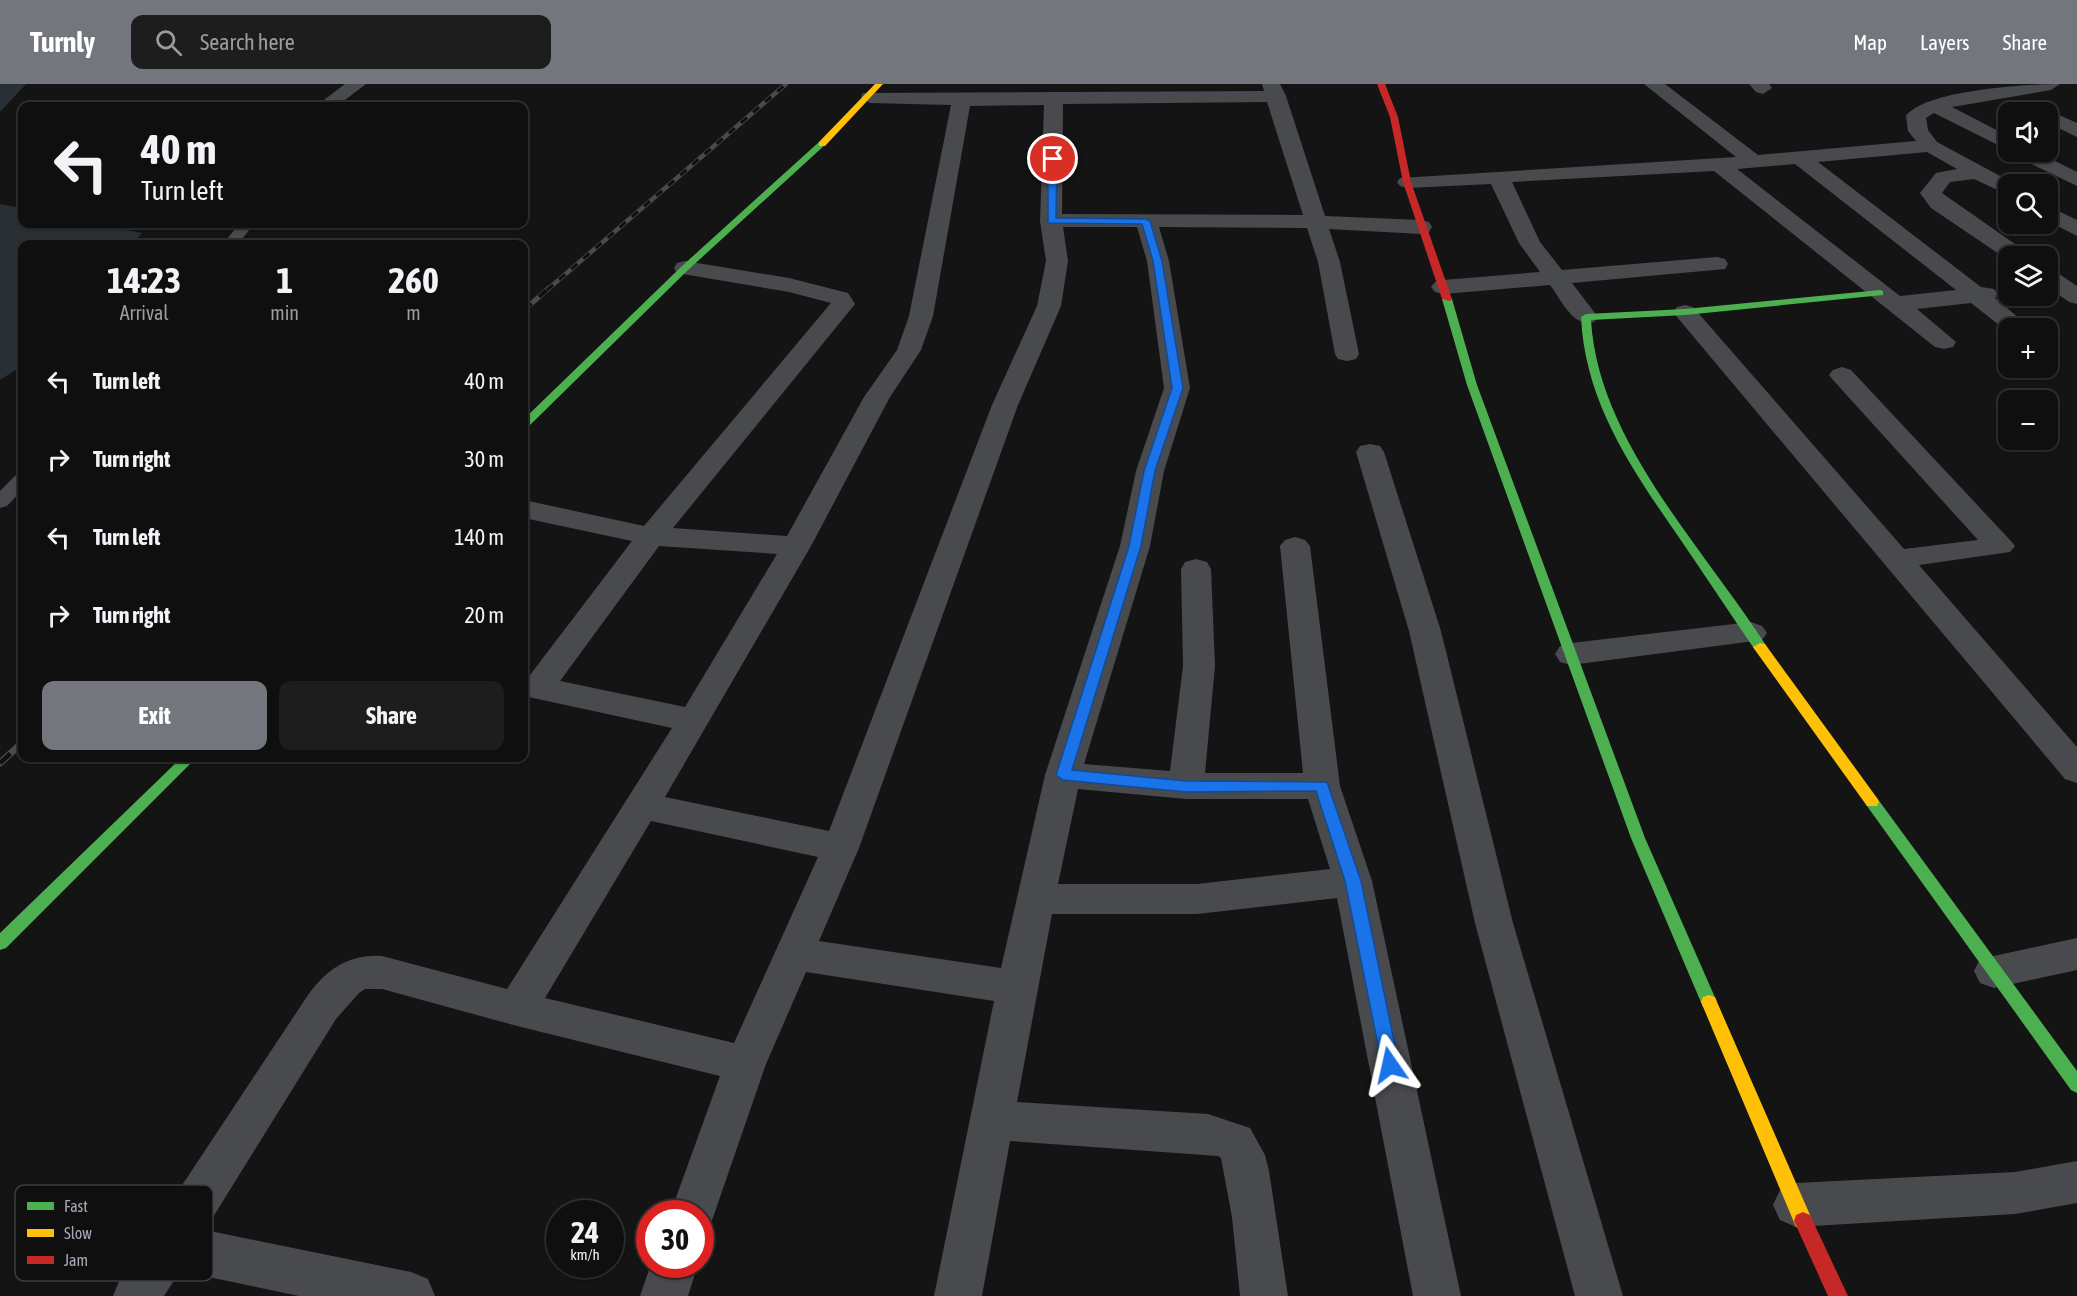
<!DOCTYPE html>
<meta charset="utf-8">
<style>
:root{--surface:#0f0f10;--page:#1d1d1e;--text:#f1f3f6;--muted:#9b9c9f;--line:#2f2f30;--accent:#73767d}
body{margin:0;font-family:"Asap Condensed",sans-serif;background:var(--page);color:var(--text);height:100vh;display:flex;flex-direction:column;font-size:22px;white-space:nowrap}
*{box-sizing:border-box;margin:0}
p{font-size:20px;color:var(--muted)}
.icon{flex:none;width:33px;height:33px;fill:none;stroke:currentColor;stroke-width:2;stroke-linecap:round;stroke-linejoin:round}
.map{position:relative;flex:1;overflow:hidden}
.sheet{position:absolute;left:18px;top:156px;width:510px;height:522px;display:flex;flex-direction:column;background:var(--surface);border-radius:12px;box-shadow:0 2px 4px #0004,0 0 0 2px var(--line)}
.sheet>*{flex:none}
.banner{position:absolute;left:18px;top:18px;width:510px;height:126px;border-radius:12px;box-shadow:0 2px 4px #0004,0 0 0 2px var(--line);background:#0f0f10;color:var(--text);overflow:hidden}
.buttons{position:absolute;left:1998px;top:18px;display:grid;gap:12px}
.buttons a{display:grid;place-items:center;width:60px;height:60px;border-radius:12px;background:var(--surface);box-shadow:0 2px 4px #0004,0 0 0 2px var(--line);font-size:30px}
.speed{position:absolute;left:546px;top:1116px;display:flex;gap:12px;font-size:30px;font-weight:700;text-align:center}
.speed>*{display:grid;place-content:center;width:78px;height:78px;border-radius:50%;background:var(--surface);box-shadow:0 2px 4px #0004,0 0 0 2px var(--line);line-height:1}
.speed small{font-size:15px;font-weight:400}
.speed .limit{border:9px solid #d22;background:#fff;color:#111}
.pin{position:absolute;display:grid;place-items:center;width:51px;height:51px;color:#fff;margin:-26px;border:3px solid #fff;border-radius:50%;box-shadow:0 2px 6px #0007}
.me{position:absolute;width:66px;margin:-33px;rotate:349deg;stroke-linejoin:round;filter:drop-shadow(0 0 4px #0008)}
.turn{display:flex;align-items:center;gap:21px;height:126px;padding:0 24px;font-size:27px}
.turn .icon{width:78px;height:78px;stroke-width:2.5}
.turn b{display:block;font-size:42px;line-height:51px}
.eta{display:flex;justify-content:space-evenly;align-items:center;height:102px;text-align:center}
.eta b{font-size:36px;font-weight:700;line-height:42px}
.button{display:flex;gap:12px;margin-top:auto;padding:12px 24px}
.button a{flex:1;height:69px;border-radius:12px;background:var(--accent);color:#fff;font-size:24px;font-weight:700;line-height:69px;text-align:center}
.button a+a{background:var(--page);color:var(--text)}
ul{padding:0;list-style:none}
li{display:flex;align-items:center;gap:18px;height:78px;padding:0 24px}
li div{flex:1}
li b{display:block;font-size:22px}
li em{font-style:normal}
header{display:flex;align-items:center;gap:36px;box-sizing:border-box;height:84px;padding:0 30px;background:var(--accent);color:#fff}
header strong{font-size:28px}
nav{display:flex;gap:33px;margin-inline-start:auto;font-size:21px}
.search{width:420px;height:54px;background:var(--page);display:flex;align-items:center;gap:15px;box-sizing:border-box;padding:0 21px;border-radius:12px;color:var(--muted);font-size:22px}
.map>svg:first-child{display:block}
.water{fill:#283036}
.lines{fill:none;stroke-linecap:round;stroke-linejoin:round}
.lane{fill:#494a4d;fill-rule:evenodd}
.street{fill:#494a4d;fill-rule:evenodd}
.fast{fill:#4caf50;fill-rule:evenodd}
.slow{fill:#ffc107;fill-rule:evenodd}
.jam{fill:#c62828;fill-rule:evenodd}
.rail-far2-casing{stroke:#494a4c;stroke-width:4.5}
.rail-far1-casing{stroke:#494a4c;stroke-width:5}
.rail-casing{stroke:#494a4c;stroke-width:7}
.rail-far2{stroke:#0f0f10;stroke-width:3;stroke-dasharray:8;stroke-linecap:butt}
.rail-far1{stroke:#0f0f10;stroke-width:4;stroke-dasharray:10;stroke-linecap:butt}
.rail{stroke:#0f0f10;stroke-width:4.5;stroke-dasharray:14;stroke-linecap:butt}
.route{fill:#1a73e8;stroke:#114b97;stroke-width:1.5}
.key{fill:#0f0f10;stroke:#3c3e42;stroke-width:1.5}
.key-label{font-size:16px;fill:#a6abb5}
</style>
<header>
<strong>Turnly</strong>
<div class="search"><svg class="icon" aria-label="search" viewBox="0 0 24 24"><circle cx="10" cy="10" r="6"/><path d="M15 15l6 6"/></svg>Search here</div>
<nav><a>Map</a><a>Layers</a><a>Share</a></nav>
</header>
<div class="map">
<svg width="2077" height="1212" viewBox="0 0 2077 1212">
<rect width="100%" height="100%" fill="#141415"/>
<g class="water">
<polygon points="0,0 26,0 0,28"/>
<polygon points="0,120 22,124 22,140 95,140 142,149 133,160 22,160 22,282 0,296"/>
</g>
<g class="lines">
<g class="lane">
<polygon points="239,140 254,140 238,160 223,160"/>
<polygon points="22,390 22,406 7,422 0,424 0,407 15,392"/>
</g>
<g class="street">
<polygon points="345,0 366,0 337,22 316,22"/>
<path d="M1262,0H1280L1286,12L1325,132L1421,136L1429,138L1432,143L1429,148L1421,150L1329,145L1340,178L1359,270L1356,275L1347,277L1338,275L1335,270L1318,178L1307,144L1159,143L1169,177L1190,304L1164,387L1150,462L1084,680L1170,687L1183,582L1181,485L1185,478L1196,475L1207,478L1211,485L1215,582L1205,689H1303L1280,462L1285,456L1295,453L1305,456L1310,462L1340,702L1372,797L1461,1212H1413L1337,814L1197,830H1052L1017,1018L1208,1030L1250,1044L1265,1071L1269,1087L1288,1212H1240L1232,1133L1221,1074L1218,1072L1010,1057L982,1212H934L994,917L806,888L766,980L709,1145L700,1149V1130H670L720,992L517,942L382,905H365L359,909L336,935L205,1146L411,1188L428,1195L435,1212H299L180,1187L164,1212H113L120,1195L308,911C327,885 349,870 382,872L507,905L672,644L524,612V590L530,591L632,457L524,434V416L644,442L831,219L789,208L677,189L674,184L677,179L685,177L789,194L848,209L855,220L673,444L787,452L864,313L897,266L909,232L951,21L870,19L861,13L863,9L1264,7ZM1267,18L1303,131L1062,130L1063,20ZM1044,21L1040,137L1046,177L1037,222L992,321L829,747L665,713L811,462L890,313L921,266L933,232L970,22ZM1063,143H1137L1147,177L1164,304L1136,387L1120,462L1045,691L1001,884L819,857L859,764L1018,321L1061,222L1068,177ZM659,462L777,470L685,623L560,597ZM1078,705L1186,715H1308L1330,785L1197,800H1058ZM651,737L818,773L734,959L545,914Z"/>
<path d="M1644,0H1665L1758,71L1916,57L1908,47L1906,32C1925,6 2028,0 2060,0L2051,6L1952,23L2008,52V66L1934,29L1926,34L1928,46L1937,58L2015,100H2008V111L1974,95L1950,98L1942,109L2025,167L2028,172H2008V176L1931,124L1920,109L1936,89L1957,85L1927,68L1818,78L1981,203L1994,205L1998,210L1995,214L2031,244H2008V248L1971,219L1917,225L1956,258L1953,263L1944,265L1935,263L1714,87L1512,98L1540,158L1562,186L1717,173L1725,175L1728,180L1725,185L1572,199L1598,233L1594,238C1573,244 1562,217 1550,201L1443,210L1435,208L1431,203L1435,198L1443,196L1540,188L1519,159L1491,100L1407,104L1400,102L1397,98L1400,94L1736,73ZM1795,80L1956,206L1900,212L1737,85Z"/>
<polygon points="1749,0 1769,0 1772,4 1763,10 1756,8"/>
<polygon points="2048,26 2077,39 2077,53 2048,39 2048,28 2041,28"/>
<polygon points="2012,68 2037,68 2077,88 2077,102 2015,72"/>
<polygon points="2048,122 2077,136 2077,152 2048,137"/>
<polygon points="2048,186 2056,188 2077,202 2077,220 2069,218 2048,203"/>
<polygon points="1685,221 1693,223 1904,465 1978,456 1833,296 1829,291 1833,286 1842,283 1851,286 2010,456 2015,462 2010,468 1919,481 2077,663 2077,699 2065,695 1677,233 1673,228 1677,223"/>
<polygon points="1370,360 1380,362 1384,368 1441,547 1513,839 1623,1212 1575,1212 1475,839 1409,547 1356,368 1360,362"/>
<polygon points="1751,538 1762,542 1767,549 1762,556 1571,581 1560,578 1555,570 1560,562 1571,559"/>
<polygon points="2077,854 2077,886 1994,904 1980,899 1974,887 1980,875"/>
<polygon points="2077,1077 2077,1119 2015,1130 1796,1143 1780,1136 1773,1121 1780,1106 1796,1099 2015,1088"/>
<polygon points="651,1180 698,1180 688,1212 640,1212"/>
</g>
<g class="fast">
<polygon points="819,58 826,60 688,186 528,343 524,344 524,335 682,182"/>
<path d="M1880,206L1883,207V211L1685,231L1591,236C1598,357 1704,464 1767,563L1765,566H1755C1729,528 1704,490 1678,452C1631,384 1585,318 1581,233L1586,230L1685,225Z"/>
<polygon points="1447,212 1452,215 1477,301 1645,754 1717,918 1715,923 1709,925 1703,923 1631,754 1467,301 1442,215"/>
<polygon points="181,674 196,674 6,864 0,866 0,849"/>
<polygon points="1872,713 1877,714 2077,987 2077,1009 2071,1006 1867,722 1865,718 1867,714"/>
</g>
<g class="slow">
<polygon points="875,0 883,0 825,62 819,62 819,58"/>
<polygon points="1760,559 1765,560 1877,714 1879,718 1877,722 1867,722 1755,566 1753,563"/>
<polygon points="1709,911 1715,913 1717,918 1810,1131 1812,1137 1810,1143 1803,1146 1796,1143 1701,918 1703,913"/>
</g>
<g class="jam">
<polygon points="1377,0 1385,0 1398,33 1411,98 1452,215 1450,217 1442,215 1403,98 1390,33"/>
<polygon points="1803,1128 1810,1131 1848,1212 1828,1212 1794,1137 1796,1131"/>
</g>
<defs>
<polyline id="rail-far2" points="547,206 786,0"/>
<polyline id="rail-far1" points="524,226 549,204"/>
<polyline id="rail" points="0,679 22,659"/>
</defs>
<use href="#rail-far2" class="rail-far2-casing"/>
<use href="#rail-far1" class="rail-far1-casing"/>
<use href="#rail" class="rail-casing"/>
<use href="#rail-far2" class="rail-far2"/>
<use href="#rail-far1" class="rail-far1"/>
<use href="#rail" class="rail"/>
</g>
<polygon class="route" points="1053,73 1057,75 1056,134 1146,135 1150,137 1162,177 1183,304 1155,387 1141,462 1072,686 1186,697 1327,698 1361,797 1399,981 1396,987 1390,989 1384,987 1382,981 1345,797 1316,707 1186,708 1063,696 1056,691 1129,462 1144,387 1172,304 1153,177 1142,140 1048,139 1048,75"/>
<rect x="15" y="1101" width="198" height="96" rx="9" class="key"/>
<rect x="27" y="1118" width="27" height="8" fill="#4caf50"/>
<rect x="27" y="1145" width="27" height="8" fill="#ffc107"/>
<rect x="27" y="1172" width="27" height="8" fill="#c62828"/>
<g class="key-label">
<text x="64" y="1128">Fast</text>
<text x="64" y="1155">Slow</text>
<text x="64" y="1182">Jam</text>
</g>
</svg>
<div class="buttons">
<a><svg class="icon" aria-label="sound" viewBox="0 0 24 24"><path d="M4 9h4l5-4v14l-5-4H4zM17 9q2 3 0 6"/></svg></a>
<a><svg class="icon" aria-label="search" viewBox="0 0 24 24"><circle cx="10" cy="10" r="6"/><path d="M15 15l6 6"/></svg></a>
<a><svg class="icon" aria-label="layers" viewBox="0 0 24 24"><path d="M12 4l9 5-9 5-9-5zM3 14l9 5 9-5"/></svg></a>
<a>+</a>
<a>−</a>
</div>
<div class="speed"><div>24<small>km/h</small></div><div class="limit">30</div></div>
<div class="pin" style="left:1053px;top:75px;background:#d93025"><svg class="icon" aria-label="arrive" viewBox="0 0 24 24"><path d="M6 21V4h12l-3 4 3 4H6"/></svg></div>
<svg class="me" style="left:1390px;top:981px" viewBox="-20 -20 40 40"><path d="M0-17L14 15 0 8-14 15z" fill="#1a73e8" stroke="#fff" stroke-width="4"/></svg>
<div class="banner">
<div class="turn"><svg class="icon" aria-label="left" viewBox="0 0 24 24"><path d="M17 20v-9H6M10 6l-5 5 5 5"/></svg><div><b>40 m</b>Turn left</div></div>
</div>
<section class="sheet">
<div class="eta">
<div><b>14:23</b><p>Arrival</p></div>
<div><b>1</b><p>min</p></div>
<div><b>260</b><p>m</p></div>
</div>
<ul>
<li><svg class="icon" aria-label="left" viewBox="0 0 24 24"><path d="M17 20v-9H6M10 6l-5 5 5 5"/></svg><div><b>Turn left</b></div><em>40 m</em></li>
<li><svg class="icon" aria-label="right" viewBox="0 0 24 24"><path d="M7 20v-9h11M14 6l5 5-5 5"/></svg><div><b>Turn right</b></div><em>30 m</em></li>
<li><svg class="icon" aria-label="left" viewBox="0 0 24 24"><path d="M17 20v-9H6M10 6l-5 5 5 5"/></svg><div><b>Turn left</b></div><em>140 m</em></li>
<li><svg class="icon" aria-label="right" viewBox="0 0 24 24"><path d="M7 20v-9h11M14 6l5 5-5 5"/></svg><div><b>Turn right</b></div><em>20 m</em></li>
</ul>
<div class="button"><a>Exit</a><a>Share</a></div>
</section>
</div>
